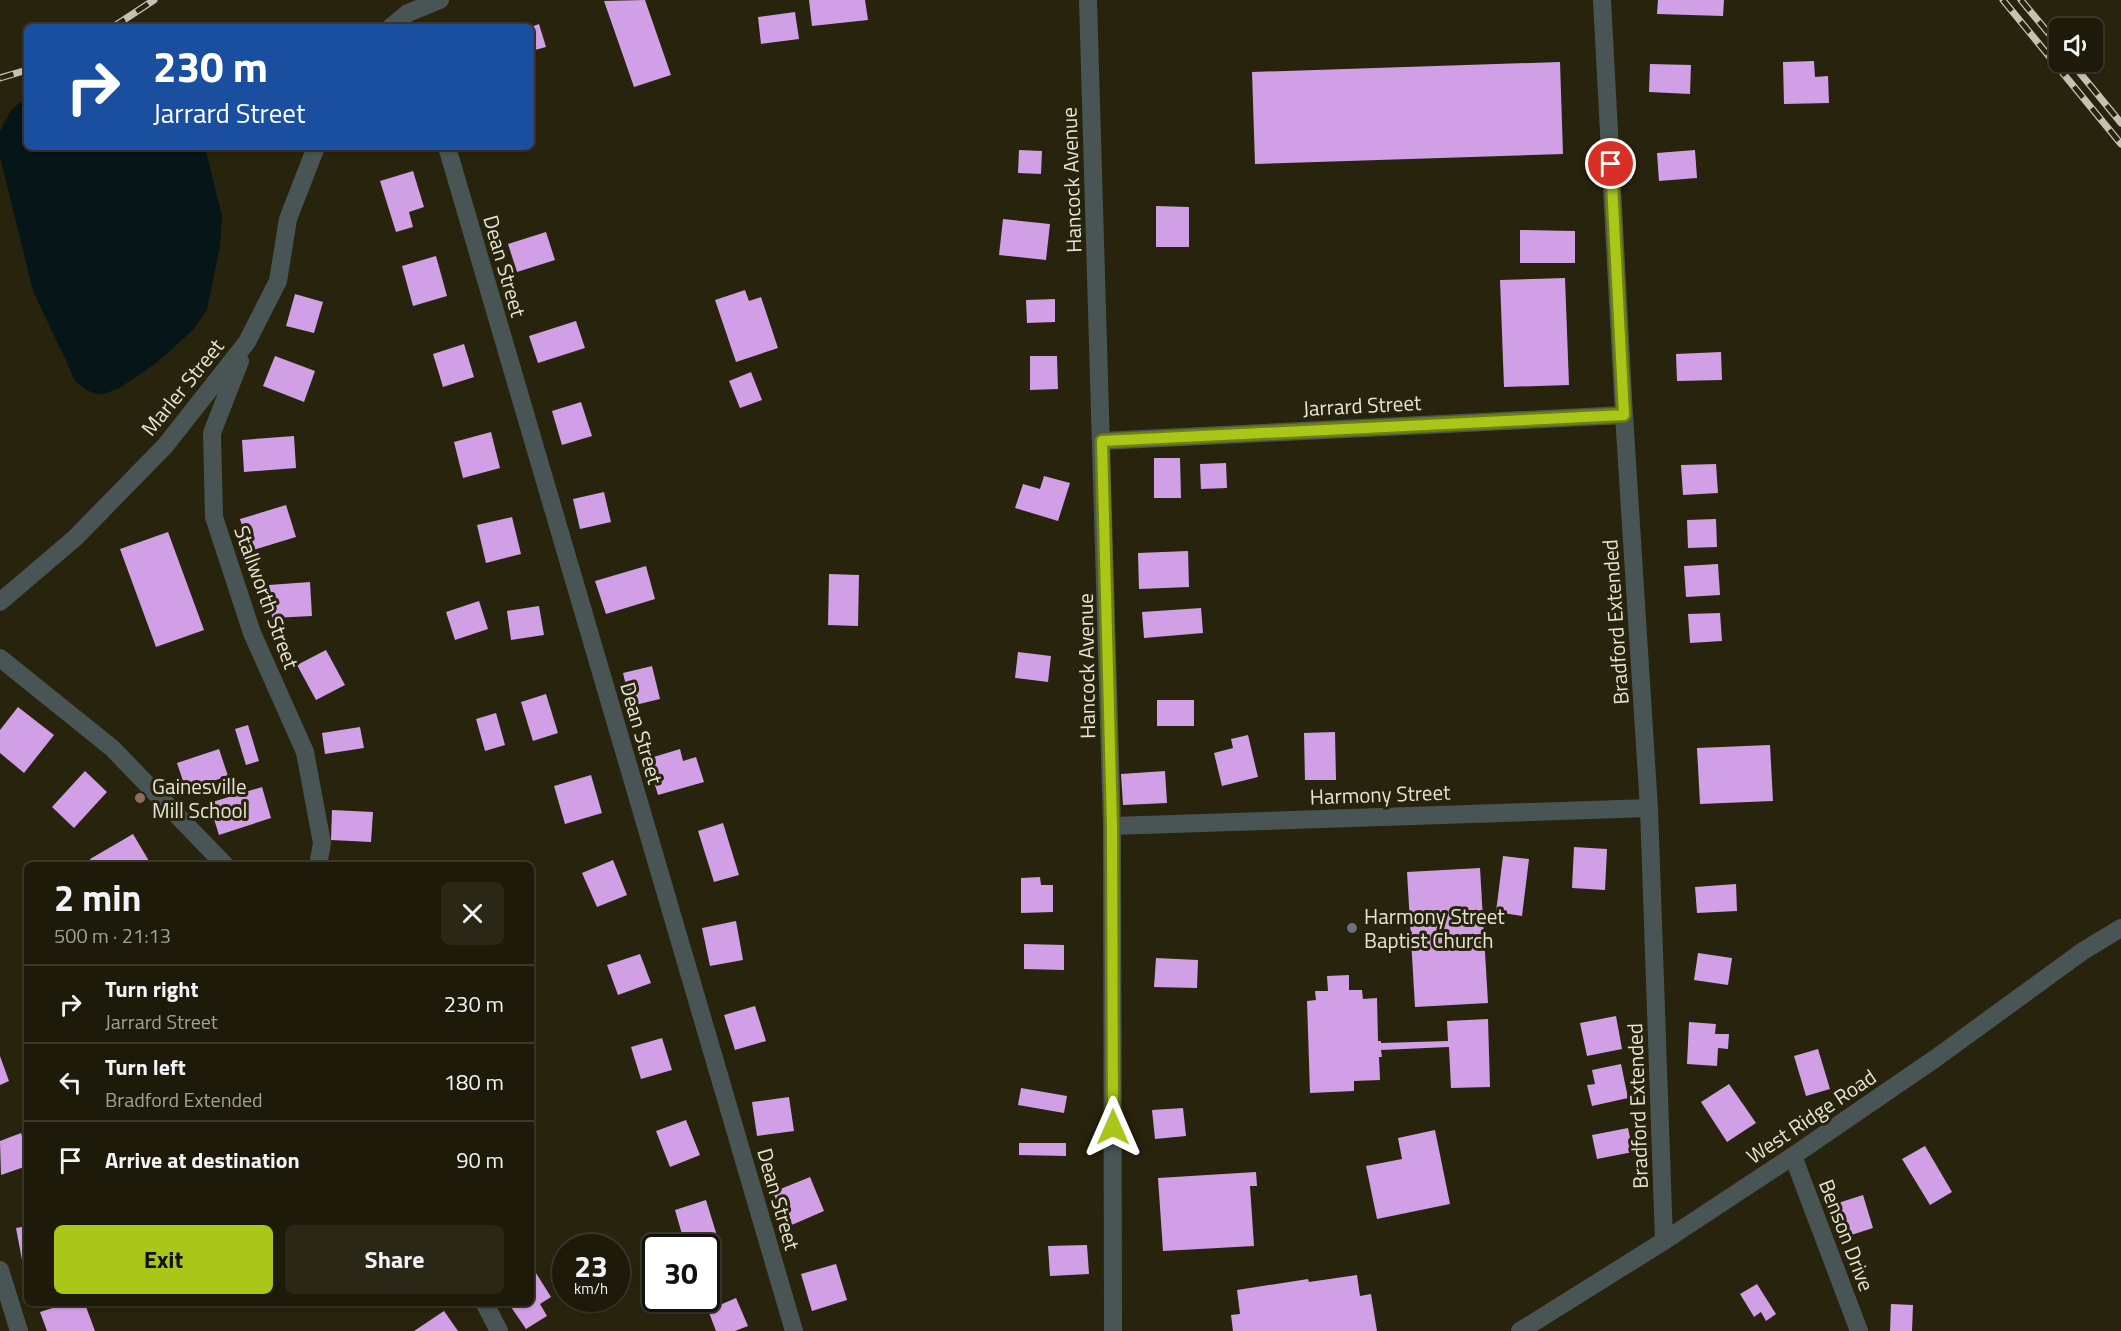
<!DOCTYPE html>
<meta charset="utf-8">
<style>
:root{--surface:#1e1a09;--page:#2b2717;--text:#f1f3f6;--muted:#a1a19c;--line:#3c382a;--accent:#aac719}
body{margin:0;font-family:"Titillium Web",sans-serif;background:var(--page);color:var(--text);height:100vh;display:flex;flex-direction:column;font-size:22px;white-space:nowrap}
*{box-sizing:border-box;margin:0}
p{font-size:20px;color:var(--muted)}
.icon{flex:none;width:33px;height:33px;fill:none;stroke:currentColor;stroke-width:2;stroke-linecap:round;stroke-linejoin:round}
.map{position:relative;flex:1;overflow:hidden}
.side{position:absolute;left:24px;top:862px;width:510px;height:444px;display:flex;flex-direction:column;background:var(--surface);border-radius:9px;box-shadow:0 2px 4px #0004,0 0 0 2px var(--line)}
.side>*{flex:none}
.hud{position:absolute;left:24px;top:24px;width:510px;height:126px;border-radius:9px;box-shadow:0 2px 4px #0004,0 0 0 2px var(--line);background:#1a4fa0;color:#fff;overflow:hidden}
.buttons{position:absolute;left:2049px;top:18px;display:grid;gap:12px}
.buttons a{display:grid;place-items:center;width:54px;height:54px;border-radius:9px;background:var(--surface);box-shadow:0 2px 4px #0004,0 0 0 2px var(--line);font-size:30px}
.speed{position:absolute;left:552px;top:1234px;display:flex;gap:12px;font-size:30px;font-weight:700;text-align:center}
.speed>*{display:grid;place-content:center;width:78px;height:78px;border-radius:50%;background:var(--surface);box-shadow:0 2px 4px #0004,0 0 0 2px var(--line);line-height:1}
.speed small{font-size:15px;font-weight:400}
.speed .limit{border:3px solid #111;border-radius:9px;background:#fff;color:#111}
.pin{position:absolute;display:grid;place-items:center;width:51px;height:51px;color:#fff;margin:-26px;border:3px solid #fff;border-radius:50%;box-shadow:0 2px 6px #0007}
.me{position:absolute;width:66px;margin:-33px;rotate:0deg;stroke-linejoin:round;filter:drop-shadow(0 0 4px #0008)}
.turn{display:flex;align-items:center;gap:21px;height:126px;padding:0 30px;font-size:27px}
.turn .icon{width:78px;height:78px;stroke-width:2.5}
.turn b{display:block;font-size:42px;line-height:51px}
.round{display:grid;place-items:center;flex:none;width:63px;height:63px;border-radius:9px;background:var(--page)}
.headline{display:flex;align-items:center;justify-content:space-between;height:102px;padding:0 30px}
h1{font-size:36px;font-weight:700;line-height:45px}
.primary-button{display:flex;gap:12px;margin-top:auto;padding:12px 30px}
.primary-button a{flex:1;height:69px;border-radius:9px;background:var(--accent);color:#111;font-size:24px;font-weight:700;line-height:69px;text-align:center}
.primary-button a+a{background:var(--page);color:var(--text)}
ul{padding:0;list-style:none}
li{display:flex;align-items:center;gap:18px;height:78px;padding:0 30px;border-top:2px solid var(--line)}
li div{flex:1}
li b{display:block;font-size:22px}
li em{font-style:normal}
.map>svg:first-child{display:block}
.water{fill:#051518}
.building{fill:#d19fe5}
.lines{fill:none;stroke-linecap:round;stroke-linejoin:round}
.minor{stroke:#485554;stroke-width:18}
.tertiary{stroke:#485554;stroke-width:18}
.rail-casing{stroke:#c5c2b3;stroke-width:7}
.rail{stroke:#28230c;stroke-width:4.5;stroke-dasharray:14;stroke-linecap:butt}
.route-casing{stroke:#6e8110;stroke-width:15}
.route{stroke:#aac719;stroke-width:10}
.education-dot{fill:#8d6e63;stroke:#28230c;stroke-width:2}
.worship-dot{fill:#6b7280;stroke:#28230c;stroke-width:2}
.labels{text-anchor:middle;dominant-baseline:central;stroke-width:6;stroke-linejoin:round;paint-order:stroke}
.street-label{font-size:21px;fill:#e5e3d5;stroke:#28230c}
.poi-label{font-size:21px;fill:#e5e3d5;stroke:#28230c;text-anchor:start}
</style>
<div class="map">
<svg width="2121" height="1331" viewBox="0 0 2121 1331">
<rect width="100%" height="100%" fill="#28230c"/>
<polygon class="water" points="27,98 27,147 205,147 222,216 220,246 207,310 193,330 155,364 118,389 102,394 95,394 87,390 76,382 33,291 0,157 0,132 5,121 13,108"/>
<g class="building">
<polygon points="645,0 671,75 634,87 604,1"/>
<polygon points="809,0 865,0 868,20 812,26"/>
<polygon points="1658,0 1724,0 1723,16 1657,14"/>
<polygon points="795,12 799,39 761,44 758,17"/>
<polygon points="539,24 546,47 531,51 531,27"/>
<polygon points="1814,61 1815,77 1828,76 1829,103 1784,104 1783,62"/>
<polygon points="1560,62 1563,154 1255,164 1252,72"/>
<polygon points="1650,64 1691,65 1690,94 1649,92"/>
<polygon points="1019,150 1042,151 1041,174 1018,173"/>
<polygon points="1695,150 1697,178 1659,181 1657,153"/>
<polygon points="413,171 424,207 409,212 413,227 396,232 380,181"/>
<polygon points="1156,206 1189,207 1189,247 1156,247"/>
<polygon points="1003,219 1050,224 1046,260 999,255"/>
<polygon points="1520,230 1575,231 1575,263 1520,263"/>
<polygon points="546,232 555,260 517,272 508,244"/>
<polygon points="436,256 447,296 413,306 402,266"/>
<polygon points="1565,278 1569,385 1504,387 1500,280"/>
<polygon points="745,290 749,301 761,297 778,348 736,362 715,300"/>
<polygon points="295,294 323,302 314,333 286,326"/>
<polygon points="1055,299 1055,322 1027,323 1026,300"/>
<polygon points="576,321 585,348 538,363 529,336"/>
<polygon points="464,344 474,377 443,387 433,354"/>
<polygon points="1721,352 1722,380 1677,381 1676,354"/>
<polygon points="275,356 315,371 304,402 263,386"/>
<polygon points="1030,356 1057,356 1058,389 1030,390"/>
<polygon points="751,372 762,400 740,408 729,381"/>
<polygon points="581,402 592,436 562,445 552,411"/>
<polygon points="491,432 500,468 463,478 454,442"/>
<polygon points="294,436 296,468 244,472 242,440"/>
<polygon points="1154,458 1180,458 1181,498 1154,498"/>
<polygon points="1226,463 1227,488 1201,489 1200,464"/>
<polygon points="1716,464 1718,493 1683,495 1681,465"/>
<polygon points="1044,476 1070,483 1058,521 1015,508 1023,484 1040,489"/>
<polygon points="604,492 611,522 580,529 573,499"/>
<polygon points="286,505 296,537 250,551 240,519"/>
<polygon points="512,517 521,554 486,563 477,525"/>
<polygon points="1716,519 1717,547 1688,548 1687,520"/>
<polygon points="168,532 204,630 156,647 120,549"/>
<polygon points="1188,551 1189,587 1139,589 1138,553"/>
<polygon points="1718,564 1720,595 1686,597 1684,566"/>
<polygon points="646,566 655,599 606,614 595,581"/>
<polygon points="829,574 859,575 858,626 828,625"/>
<polygon points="310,582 312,616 272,618 269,585"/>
<polygon points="479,601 488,629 455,640 446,612"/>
<polygon points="539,606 544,635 511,640 507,611"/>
<polygon points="1201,608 1203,633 1144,638 1142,612"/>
<polygon points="1720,613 1722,641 1690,643 1688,614"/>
<polygon points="326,650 345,685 316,700 297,665"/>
<polygon points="1018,652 1051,656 1048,682 1015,678"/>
<polygon points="652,666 660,699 631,706 623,673"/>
<polygon points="546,694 558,733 533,741 521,702"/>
<rect x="1157" y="700" width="37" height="26"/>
<polygon points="18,707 54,735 24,773 0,753 0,730"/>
<polygon points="496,713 505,745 485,751 476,719"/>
<polygon points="248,725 259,761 246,765 235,729"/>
<polygon points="360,727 364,748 325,754 322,733"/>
<polygon points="1335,732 1336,780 1305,780 1304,733"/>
<polygon points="1248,735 1258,777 1222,786 1214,753 1233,748 1231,739"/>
<polygon points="1770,745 1773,801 1700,804 1697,748"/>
<polygon points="219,749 228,776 186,790 177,763"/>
<polygon points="680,749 683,761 696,757 704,782 658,795 647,759"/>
<polygon points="85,771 107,792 74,828 52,807"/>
<polygon points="1165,771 1167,803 1123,805 1121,774"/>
<polygon points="591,775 602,813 565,824 554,786"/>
<polygon points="262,787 271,818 219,835 209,803"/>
<polygon points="332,810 373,812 371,842 331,840"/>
<polygon points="723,823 739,875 714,882 698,831"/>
<polygon points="133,834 149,861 140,866 94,866 90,859"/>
<polygon points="1574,847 1607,849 1605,890 1572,888"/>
<polygon points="1503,856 1529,859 1522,916 1496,912"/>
<polygon points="613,860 627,895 597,907 582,873"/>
<polygon points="1480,868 1488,1003 1415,1007 1407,872"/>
<polygon points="1040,877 1041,885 1053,885 1053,912 1021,913 1021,878"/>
<polygon points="1736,884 1737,911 1697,913 1695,887"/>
<polygon points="736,921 743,960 710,966 702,928"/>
<polygon points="1024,944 1064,945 1064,970 1024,969"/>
<polygon points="1698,953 1732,958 1728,985 1694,980"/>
<polygon points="640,954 651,983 618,995 607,965"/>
<polygon points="1156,958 1198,960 1197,988 1154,987"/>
<polygon points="1349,975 1349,990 1362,990 1363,999 1377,998 1378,1041 1381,1041 1381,1043 1448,1041 1447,1021 1488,1019 1490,1087 1451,1088 1449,1047 1381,1050 1382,1057 1379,1057 1380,1080 1354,1081 1354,1091 1310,1093 1307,1001 1316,1000 1315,991 1328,991 1327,976"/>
<polygon points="755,1006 766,1041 735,1050 724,1015"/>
<polygon points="1616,1016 1622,1049 1587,1056 1580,1023"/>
<polygon points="1689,1022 1716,1024 1715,1034 1729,1034 1728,1049 1718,1048 1717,1066 1687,1064"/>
<polygon points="662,1038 672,1070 641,1079 631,1047"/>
<polygon points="1818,1049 1830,1089 1806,1096 1794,1056"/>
<polygon points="0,1056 9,1081 0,1085"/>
<polygon points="1621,1064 1628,1098 1592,1106 1587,1085 1595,1084 1592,1070"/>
<polygon points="1729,1084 1756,1123 1727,1142 1701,1102"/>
<polygon points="1021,1088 1067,1096 1064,1113 1018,1105"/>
<polygon points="789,1097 794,1131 757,1136 752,1102"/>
<polygon points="1183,1108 1186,1136 1155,1139 1152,1110"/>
<polygon points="686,1120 700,1155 670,1167 656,1131"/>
<polygon points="1628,1128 1633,1152 1597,1159 1592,1135"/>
<polygon points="1435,1130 1450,1204 1377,1219 1366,1166 1402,1159 1398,1138"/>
<polygon points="21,1133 27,1149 27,1166 1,1175 0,1141"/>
<polygon points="1019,1143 1066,1143 1066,1156 1019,1155"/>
<polygon points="1925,1146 1952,1192 1930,1205 1902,1159"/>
<polygon points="1256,1172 1257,1186 1250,1186 1254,1246 1163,1251 1158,1178"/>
<polygon points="810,1177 824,1211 787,1227 773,1192"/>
<polygon points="1863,1195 1873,1228 1845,1237 1835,1204"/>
<polygon points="706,1200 722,1252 706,1257 706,1248 686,1248 675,1210"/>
<polygon points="27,1226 27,1259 22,1260 16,1228"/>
<polygon points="1087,1245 1089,1274 1050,1276 1048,1246"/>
<polygon points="836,1264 847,1300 812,1311 801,1274"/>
<polygon points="531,1265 551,1297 540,1304 547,1316 526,1329 509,1304 531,1304"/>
<polygon points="1357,1275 1360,1296 1371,1294 1377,1331 1233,1331 1231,1315 1240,1314 1237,1290 1308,1279 1309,1282"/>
<polygon points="1757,1284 1776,1314 1766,1321 1761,1312 1754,1317 1740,1294"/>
<polygon points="736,1298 748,1326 735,1331 716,1331 708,1310"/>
<polygon points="65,1304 85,1304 95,1331 47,1331 40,1312"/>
<polygon points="1891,1304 1913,1305 1912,1331 1890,1331"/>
<polygon points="444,1311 458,1331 414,1331"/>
</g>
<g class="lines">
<g class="minor">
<polyline points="1088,0 1112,826 1113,1331"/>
<polyline points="391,27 408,13 440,0"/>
<polyline points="447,147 794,1331"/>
<polyline points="240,361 212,433 214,517 252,633 305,752 322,843 318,866"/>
<polyline points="1102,441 1624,415"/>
<polyline points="0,602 75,538 165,446 247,342 278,281 288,219 316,147"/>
<polyline points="0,658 112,748 226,866"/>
<polyline points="1112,826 1649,808"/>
<polyline points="1793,1156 1859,1331"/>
<polyline points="0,1270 19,1331"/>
<polyline points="485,1304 499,1331"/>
<polyline points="1520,1331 1664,1241 1793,1156 1936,1058 2083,951 2121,928"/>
</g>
<polyline class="tertiary" points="1602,0 1624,415 1649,808 1664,1241"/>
<defs>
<g id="rail">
<polyline points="2003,0 2121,144"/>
<polyline points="2021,0 2060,47"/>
<polyline points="113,27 154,0"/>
<polyline points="2071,62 2121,123"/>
<polyline points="0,78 27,70"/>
</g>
</defs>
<use href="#rail" class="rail-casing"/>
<use href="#rail" class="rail"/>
</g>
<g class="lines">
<defs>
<polyline id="route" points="1113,1127 1112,826 1102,441 1624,415 1611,164"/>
</defs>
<use href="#route" class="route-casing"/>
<use href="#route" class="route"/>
</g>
<circle class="education-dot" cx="140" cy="798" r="6"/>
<circle class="worship-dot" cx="1352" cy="928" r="6"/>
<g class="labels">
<g class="street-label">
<text transform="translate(1071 180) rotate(-92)">Hancock Avenue</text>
<text transform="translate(505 266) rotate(74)">Dean Street</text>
<text transform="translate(182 387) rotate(-51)">Marler Street</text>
<text transform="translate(1362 405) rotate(-3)">Jarrard Street</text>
<text transform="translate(267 597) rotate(70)">Stallworth Street</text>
<text transform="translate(1615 622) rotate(-94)">Bradford Extended</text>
<text transform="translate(1086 666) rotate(-91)">Hancock Avenue</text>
<text transform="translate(642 733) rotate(74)">Dean Street</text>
<text transform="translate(1380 794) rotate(-2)">Harmony Street</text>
<text transform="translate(1637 1106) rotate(-92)">Bradford Extended</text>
<text transform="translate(1811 1116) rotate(-34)">West Ridge Road</text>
<text transform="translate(779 1199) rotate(74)">Dean Street</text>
<text transform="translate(1847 1235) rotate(69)">Benson Drive</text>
</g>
<g class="poi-label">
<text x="152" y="786">Gainesville<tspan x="152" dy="24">Mill School</tspan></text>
<text x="1364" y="916">Harmony Street<tspan x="1364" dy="24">Baptist Church</tspan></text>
</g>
</g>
</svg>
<div class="buttons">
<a><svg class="icon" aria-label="sound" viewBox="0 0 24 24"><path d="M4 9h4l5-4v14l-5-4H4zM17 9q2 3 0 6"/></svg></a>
</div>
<div class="speed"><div>23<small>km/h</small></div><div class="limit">30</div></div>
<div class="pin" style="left:1611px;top:164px;background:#d93025"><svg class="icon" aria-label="arrive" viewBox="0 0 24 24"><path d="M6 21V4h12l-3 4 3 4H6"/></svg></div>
<svg class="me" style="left:1113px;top:1127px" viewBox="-20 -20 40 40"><path d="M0-17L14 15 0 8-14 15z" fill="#aac719" stroke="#fff" stroke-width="4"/></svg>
<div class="hud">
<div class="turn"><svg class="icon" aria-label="right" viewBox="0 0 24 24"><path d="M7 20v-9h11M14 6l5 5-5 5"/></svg><div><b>230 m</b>Jarrard Street</div></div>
</div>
<section class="side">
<div class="headline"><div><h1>2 min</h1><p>500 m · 21:13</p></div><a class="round"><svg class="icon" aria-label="close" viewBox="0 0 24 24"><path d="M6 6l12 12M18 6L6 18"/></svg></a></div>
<ul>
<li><svg class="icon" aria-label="right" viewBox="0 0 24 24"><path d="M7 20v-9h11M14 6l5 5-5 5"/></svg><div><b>Turn right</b><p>Jarrard Street</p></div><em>230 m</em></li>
<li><svg class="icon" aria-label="left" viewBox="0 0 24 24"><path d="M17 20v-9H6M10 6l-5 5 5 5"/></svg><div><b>Turn left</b><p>Bradford Extended</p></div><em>180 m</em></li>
<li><svg class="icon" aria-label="arrive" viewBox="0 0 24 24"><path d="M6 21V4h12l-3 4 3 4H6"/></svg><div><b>Arrive at destination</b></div><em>90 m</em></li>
</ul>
<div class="primary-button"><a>Exit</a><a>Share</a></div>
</section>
</div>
